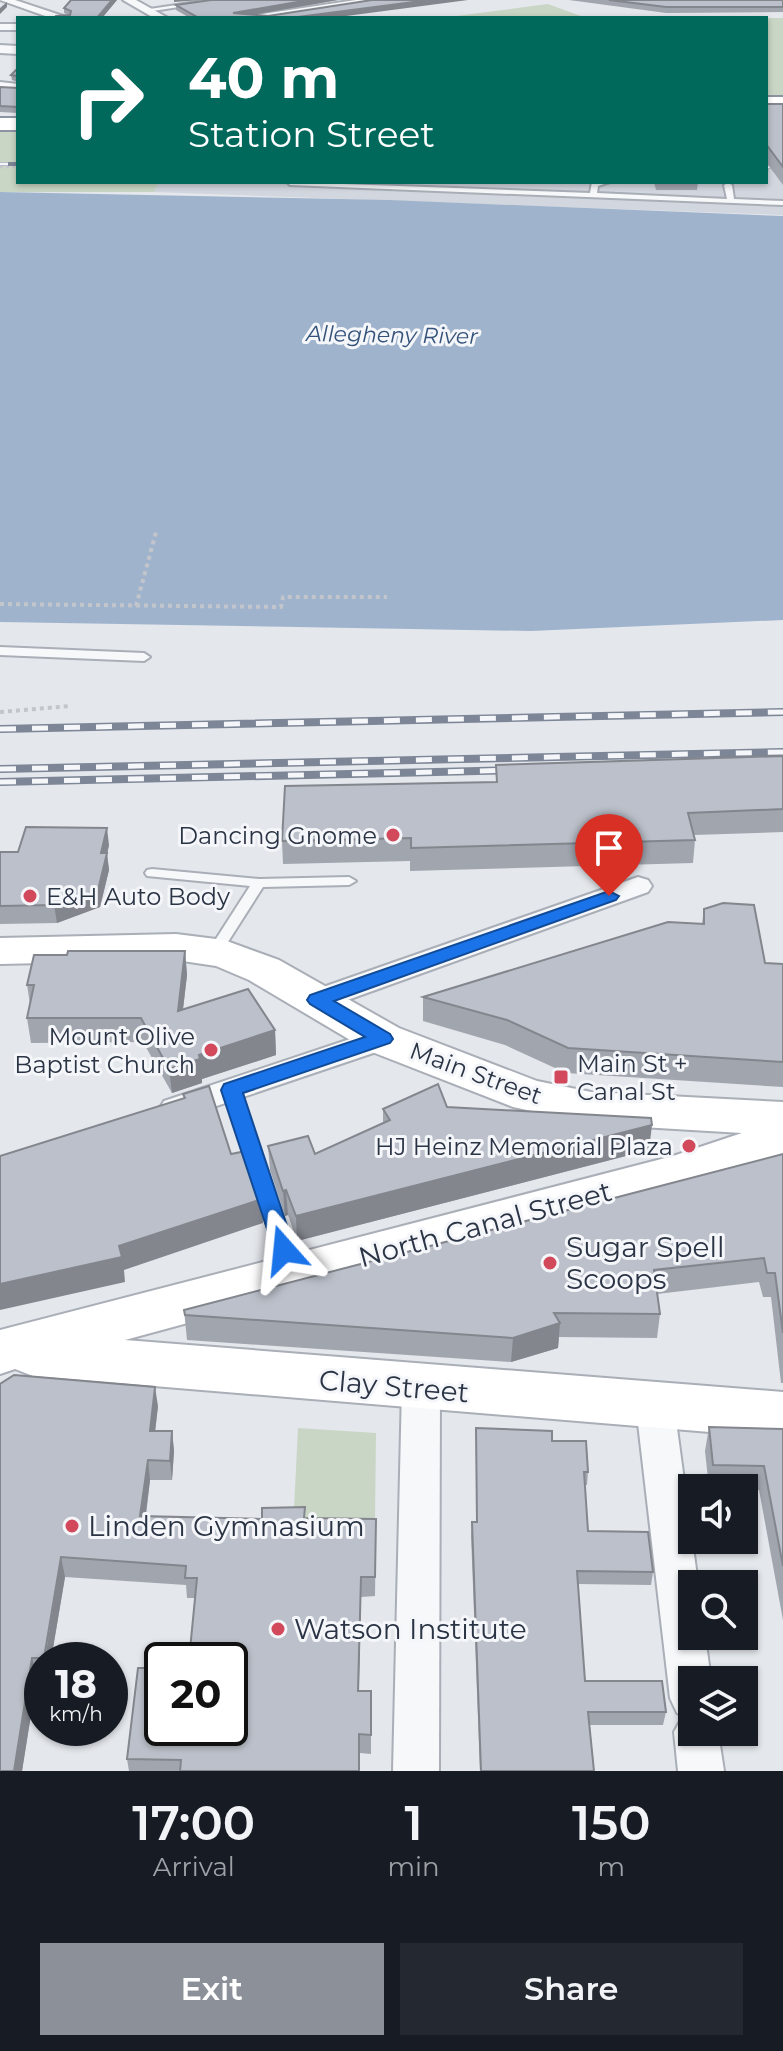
<!DOCTYPE html>
<style>
:root{--surface:#171b24;--page:#242831;--text:#f1f3f6;--muted:#9ea1a6;--accent:#8c9099}
body{margin:0;font-family:Montserrat,sans-serif;background:var(--page);color:var(--text);height:100vh;display:flex;flex-direction:column;font-size:30px;white-space:nowrap}
*{box-sizing:border-box;margin:0}
p{font-size:26px;color:var(--muted)}
.icon{flex:none;width:44px;height:44px;fill:none;stroke:currentColor;stroke-width:2;stroke-linecap:round;stroke-linejoin:round}
.map{position:relative;height:1771px;overflow:hidden}
.details{display:flex;flex-direction:column;background:var(--surface);flex:1}
.details>*{flex:none}
.hud{position:absolute;left:16px;top:16px;width:752px;height:168px;border-radius:0px;box-shadow:0 2px 6px #0004;background:#00695c;color:#fff;overflow:hidden}
.controls{position:absolute;left:678px;top:1474px;display:grid;gap:16px}
.controls a{display:grid;place-items:center;width:80px;height:80px;border-radius:0px;background:var(--surface);box-shadow:0 2px 6px #0004;font-size:40px}
.speed{position:absolute;left:24px;top:1642px;display:flex;gap:16px;font-size:40px;font-weight:700;text-align:center}
.speed>*{display:grid;place-content:center;width:104px;height:104px;border-radius:50%;background:var(--surface);box-shadow:0 2px 6px #0004;line-height:1}
.speed small{font-size:20px;font-weight:400}
.speed .limit{border:4px solid #111;border-radius:12px;background:#fff;color:#111}
.pin{position:absolute;display:grid;place-items:center;width:68px;height:68px;color:#fff;margin:-82px -34px;border-radius:50% 50% 50% 0;rotate:-45deg;box-shadow:0 0 8px #0007}
.pin .icon{rotate:45deg}
.me{position:absolute;width:88px;margin:-44px;rotate:342deg;stroke-linejoin:round;filter:drop-shadow(0 0 6px #0008)}
.turn{display:flex;align-items:center;gap:28px;height:168px;padding:0 40px;font-size:36px}
.turn .icon{width:104px;height:104px;stroke-width:2.5}
.turn b{display:block;font-size:56px;line-height:68px}
.eta{display:flex;justify-content:space-evenly;align-items:center;height:136px;text-align:center}
.eta b{font-size:48px;font-weight:600;line-height:56px}
.button{display:flex;gap:16px;margin-top:auto;padding:16px 40px}
.button a{flex:1;height:92px;border-radius:0px;background:var(--accent);color:#fff;font-size:32px;font-weight:600;line-height:92px;text-align:center}
.button a+a{background:var(--page);color:var(--text)}
.map>svg:first-child{display:block}
.built{fill:#d2d6de}
.green{fill:#c9d6c5}
.water{fill:#9fb4cc}
.lines{fill:none;stroke-linecap:round;stroke-linejoin:round}
.lane-casing{stroke:#a9aeb7;stroke-width:4}
.street-casing{stroke:#a9aeb7;stroke-width:4}
.secondary-casing{stroke:#a9aeb7;stroke-width:4}
.highway-casing{stroke:#8b94a3;stroke-width:4}
.path-far1{stroke:#c2c5cb;stroke-width:3;stroke-dasharray:3 3;stroke-linecap:butt}
.path{stroke:#c2c5cb;stroke-width:4;stroke-dasharray:4 4;stroke-linecap:butt}
.lane{fill:#f7f8fa;fill-rule:evenodd}
.street{fill:#f7f8fa;fill-rule:evenodd}
.secondary{fill:#fff;fill-rule:evenodd}
.highway{fill:#fff;fill-rule:evenodd}
.rail-far1-casing{stroke:#7d8696;stroke-width:4}
.rail-casing{stroke:#7d8696;stroke-width:8}
.rail-far1{stroke:#f4f6f9;stroke-width:3;stroke-dasharray:8;stroke-linecap:butt}
.rail{stroke:#f4f6f9;stroke-width:5;stroke-dasharray:16;stroke-linecap:butt}
.wall{fill:#a1a5ae}
.shaded-wall{fill:#83868d}
.building{fill:#bbc0ca;stroke:#83868d;stroke-width:2}
.route{fill:#1a73e8;stroke:#114b97;stroke-width:2}
.poi-dot{fill:#d1495b;stroke:#f4f6f9;stroke-width:3}
.labels{text-anchor:middle;dominant-baseline:central;stroke-width:6;stroke-linejoin:round;paint-order:stroke}
.far-water-label{font-size:22px;font-style:italic;fill:#34527a;stroke:#f4f6f9}
.poi-label{font-size:24px;fill:#2b3445;stroke:#f4f6f9;text-anchor:end}
.street-label{font-size:24px;fill:#2b3445;stroke:#f4f6f9}
.near-street-label{font-size:28px;fill:#2b3445;stroke:#f4f6f9}
.near-poi-label{font-size:28px;fill:#2b3445;stroke:#f4f6f9;text-anchor:start}
</style>
<div class="map">
<svg width="783" height="1771" viewBox="0 0 783 1771">
<rect width="100%" height="100%" fill="#e4e7ec"/>
<polygon class="built" points="766,109 783,109 783,215 154,192 159,182 766,182"/>
<g class="green">
<polygon points="548,4 586,18 442,18"/>
<polygon points="731,18 783,18 783,95 766,95 766,18"/>
<polygon points="0,131 18,131 18,182 159,182 154,192 0,192"/>
<polygon points="298,1428 376,1433 375,1520 306,1520 294,1509"/>
</g>
<polygon class="water" points="0,192 389,200 783,216 783,620 531,631 0,622"/>
<g class="lines">
<defs>
<g id="lane">
<polygon points="210,0 225,0 146,12 143,10"/>
<polygon points="287,182 590,193 592,182 610,182 598,186 597,193 727,199 724,185 728,183 732,185 734,199 783,201 783,205 290,185"/>
<polygon points="0,647 144,653 150,657 144,661 0,655"/>
<polygon points="152,869 259,879 349,877 356,881 349,885 263,887 219,956 214,958 207,953 250,886 147,876 145,873 147,870"/>
<polygon points="232,1084 238,1086 240,1090 300,1272 297,1277 291,1279 285,1277 282,1272 224,1090 226,1086"/>
</g>
<g id="street">
<polygon points="0,0 15,0 69,18 51,18"/>
<polygon points="123,0 136,0 168,18 154,18"/>
<polygon points="356,0 386,0 268,18 236,18"/>
<rect x="0" y="24" width="18" height="6"/>
<polygon points="0,45 18,46 18,54 0,53"/>
<polygon points="0,82 18,84 18,92 0,90"/>
<polygon points="638,877 648,880 652,886 648,892 328,1007 317,1010 306,1007 302,1000 306,993"/>
<polygon points="383,1028 394,1032 398,1039 394,1046 175,1120 164,1117 159,1109 164,1101"/>
<polygon points="421,1372 434,1377 440,1388 439,1771 393,1771 402,1388 408,1377"/>
<polygon points="655,1390 668,1395 674,1406 698,1584 692,1584 692,1636 705,1636 711,1680 692,1680 692,1732 718,1732 724,1771 678,1771 674,1732 683,1716 677,1713 670,1698 636,1406 642,1395"/>
</g>
<polygon id="secondary" points="176,934 224,940 279,960 399,1028 537,1081 591,1092 783,1102 783,1155 679,1190 125,1340 783,1392 783,1438 33,1376 15,1369 0,1374 0,1330 673,1156 742,1133 591,1124 513,1107 367,1050 249,980 216,966 176,960 0,964 0,938"/>
<g id="highway">
<rect x="766" y="97" width="17" height="12"/>
<rect x="0" y="118" width="18" height="12"/>
</g>
</defs>
<use href="#lane" class="lane-casing"/>
<use href="#street" class="street-casing"/>
<use href="#secondary" class="secondary-casing"/>
<use href="#highway" class="highway-casing"/>
<g class="path-far1">
<polyline points="0,167 18,166"/>
<polyline points="766,170 783,170"/>
</g>
<g class="path">
<polyline points="0,604 281,607 283,597 387,597"/>
<polyline points="136,606 156,532"/>
<polyline points="0,712 70,706"/>
</g>
<use href="#lane" class="lane"/>
<use href="#street" class="street"/>
<use href="#secondary" class="secondary"/>
<use href="#highway" class="highway"/>
<defs>
<g id="rail-far1">
<polyline points="0,164 18,164"/>
<polyline points="766,167 783,167"/>
</g>
<g id="rail">
<polyline points="0,729 783,712"/>
<polyline points="0,769 783,752"/>
<polyline points="0,782 519,770"/>
</g>
</defs>
<use href="#rail-far1" class="rail-far1-casing"/>
<use href="#rail" class="rail-casing"/>
<use href="#rail-far1" class="rail-far1"/>
<use href="#rail" class="rail"/>
</g>
<g class="wall">
<polygon points="71,0 117,0 102,18 54,18 69,15 64,13 64,8"/>
<polygon points="211,0 338,0 254,15 331,18 190,18 176,10 176,5"/>
<polygon points="569,0 783,0 783,12 666,13"/>
<polygon points="18,68 18,82 12,80 11,75"/>
<polygon points="0,87 18,88 18,113 0,112"/>
<polygon points="766,104 783,104 783,185 766,162"/>
<polygon points="654,182 698,182 697,190 656,190"/>
<polygon points="783,756 783,832 694,835 695,840 693,863 410,871 410,861 283,864 282,841 496,782 496,765"/>
<polygon points="109,845 107,854 109,870 100,907 57,923 0,924 0,852 18,852"/>
<polygon points="704,909 765,963 783,964 783,1087 566,1073 505,1045 423,1021 423,997 702,924"/>
<polygon points="185,951 187,975 183,1009 275,1030 276,1055 202,1079 202,1083 172,1093 143,1042 31,1043 27,1018 30,1004 27,985 67,955"/>
<polygon points="447,1107 649,1150 297,1241 288,1215 285,1216 270,1170 268,1146 315,1154 383,1123 383,1109"/>
<polygon points="783,1154 783,1383 781,1383 771,1297 763,1297 759,1282 657,1294 660,1314 657,1338 559,1337 558,1348 511,1362 187,1340 184,1310"/>
<polygon points="0,1384 158,1406 155,1431 172,1431 174,1451 172,1480 150,1480 146,1516 262,1519 305,1507 305,1518 376,1519 375,1596 361,1597 359,1691 371,1691 371,1754 360,1753 359,1771 129,1771 127,1759 230,1728 195,1598 187,1598 186,1585 65,1577 51,1660 42,1660 42,1677 37,1677 22,1771 0,1771"/>
<polygon points="709,1427 783,1429 783,1620 759,1490 744,1490 744,1488 709,1488 705,1451"/>
<polygon points="476,1428 552,1441 588,1472 587,1485 585,1485 588,1531 653,1572 651,1585 578,1584 585,1681 666,1712 663,1725 590,1725 594,1771 480,1771 471,1535 472,1522 476,1522"/>
</g>
<g class="shaded-wall">
<polygon points="112,0 117,0 102,18 97,18"/>
<polygon points="174,0 201,0 174,2"/>
<polygon points="309,0 338,0 234,18 233,13"/>
<polygon points="429,0 468,0 331,18 290,18"/>
<polygon points="7,2 7,7 0,14 0,8"/>
<polygon points="107,828 109,845 107,854 109,870 100,907 57,923 54,905 101,853"/>
<polygon points="185,951 187,975 180,1035 178,1011"/>
<polygon points="275,1030 276,1055 202,1079 202,1083 172,1093 169,1069 199,1055"/>
<polygon points="652,1125 649,1150 297,1241 296,1216"/>
<polygon points="286,1190 288,1215 285,1216 283,1191"/>
<polygon points="262,1199 263,1223 124,1270 125,1282 0,1310 0,1284"/>
<polygon points="560,1323 558,1348 511,1362 513,1338"/>
<polygon points="155,1387 158,1406 153,1450 150,1431"/>
<polygon points="172,1431 174,1451 172,1480 170,1461"/>
<polygon points="148,1460 150,1480 143,1535 140,1516"/>
<polygon points="61,1557 65,1577 51,1660 45,1660"/>
<polygon points="361,1577 361,1597 358,1710 358,1691"/>
<polygon points="32,1658 37,1677 22,1771 14,1771"/>
</g>
<g class="building">
<polygon points="71,0 112,0 97,18 54,18 56,16 70,15 71,11 64,8"/>
<polygon points="211,0 309,0 233,13 268,16 372,0 429,0 290,18 199,18 176,5"/>
<polygon points="609,0 783,0 783,7 666,7"/>
<polygon points="18,68 18,76 11,75"/>
<polygon points="0,87 18,88 18,107 0,106"/>
<polygon points="766,104 783,104 783,167 766,144"/>
<polygon points="783,756 783,809 688,813 695,840 411,848 411,838 282,841 285,786 497,782 496,765"/>
<polygon points="26,827 107,828 101,853 107,853 98,890 54,905 0,906 0,852 18,852"/>
<polygon points="723,903 754,905 765,963 783,964 783,1062 568,1048 507,1020 423,997 668,922 704,924 704,909"/>
<polygon points="68,951 185,951 178,1011 248,989 275,1030 199,1055 200,1059 169,1069 141,1018 27,1018 34,985 27,985 34,955 67,955"/>
<polygon points="438,1084 447,1107 651,1118 652,1125 296,1216 286,1190 283,1191 268,1146 308,1136 315,1154 390,1120 383,1109"/>
<polygon points="209,1086 231,1154 246,1151 262,1199 119,1246 122,1257 0,1284 0,1156 185,1098 183,1094"/>
<polygon points="783,1154 783,1333 775,1273 767,1273 764,1258 654,1270 660,1314 554,1313 560,1323 513,1338 185,1315 184,1310"/>
<polygon points="14,1375 155,1387 150,1431 172,1431 170,1461 148,1460 140,1516 262,1519 262,1508 305,1507 304,1518 376,1519 375,1577 361,1577 358,1691 371,1691 371,1735 359,1734 359,1771 180,1771 181,1760 127,1759 138,1668 162,1668 162,1728 230,1728 230,1660 189,1660 197,1578 185,1578 186,1566 61,1557 44,1658 32,1658 14,1771 0,1771 0,1384"/>
<polygon points="709,1427 783,1429 783,1566 764,1466 713,1465"/>
<polygon points="476,1428 552,1431 552,1441 586,1441 588,1472 584,1472 588,1531 648,1532 653,1572 577,1571 585,1681 662,1681 666,1712 588,1712 594,1771 481,1771 472,1522 477,1522"/>
</g>
<polygon class="route" points="609,891 619,896 616,900 334,1001 390,1034 393,1039 390,1043 243,1093 295,1250 292,1256 276,1256 221,1090 224,1084 365,1037 310,1004 307,1000 310,995"/>
<g class="poi-dot">
<circle cx="393" cy="835" r="8"/>
<circle cx="30" cy="896" r="8"/>
<circle cx="211" cy="1050" r="8"/>
<rect x="553" y="1069" width="16" height="16" rx="4"/>
<circle cx="689" cy="1146" r="8"/>
<circle cx="550" cy="1263" r="8"/>
<circle cx="72" cy="1526" r="8"/>
<circle cx="278" cy="1629" r="8"/>
</g>
<g class="labels">
<g class="far-water-label">
<text transform="translate(392 335) rotate(1)">Allegheny River</text>
</g>
<g class="poi-label">
<text x="377" y="835">Dancing Gnome</text>
<text x="46" y="896" text-anchor="start">E&amp;H Auto Body</text>
<text x="195" y="1036">Mount Olive<tspan x="195" dy="28">Baptist Church</tspan></text>
<text x="577" y="1063" text-anchor="start">Main St +<tspan x="577" dy="28">Canal St</tspan></text>
<text x="673" y="1146">HJ Heinz Memorial Plaza</text>
</g>
<g class="street-label">
<text transform="translate(476 1073) rotate(20)">Main Street</text>
</g>
<g class="near-street-label">
<text transform="translate(485 1224) rotate(-15)">North Canal Street</text>
<text transform="translate(394 1386) rotate(5)">Clay Street</text>
</g>
<g class="near-poi-label">
<text x="566" y="1247">Sugar Spell<tspan x="566" dy="32">Scoops</tspan></text>
<text x="88" y="1526">Linden Gymnasium</text>
<text x="294" y="1629">Watson Institute</text>
</g>
</g>
</svg>
<div class="controls">
<a><svg class="icon" aria-label="sound" viewBox="0 0 24 24"><path d="M4 9h4l5-4v14l-5-4H4zM17 9q2 3 0 6"/></svg></a>
<a><svg class="icon" aria-label="search" viewBox="0 0 24 24"><circle cx="10" cy="10" r="6"/><path d="M15 15l6 6"/></svg></a>
<a><svg class="icon" aria-label="layers" viewBox="0 0 24 24"><path d="M12 4l9 5-9 5-9-5zM3 14l9 5 9-5"/></svg></a>
</div>
<div class="speed"><div>18<small>km/h</small></div><div class="limit">20</div></div>
<div class="pin" style="left:609px;top:896px;background:#d93025"><svg class="icon" aria-label="arrive" viewBox="0 0 24 24"><path d="M6 21V4h12l-3 4 3 4H6"/></svg></div>
<svg class="me" style="left:284px;top:1250px" viewBox="-20 -20 40 40"><path d="M0-17L14 15 0 8-14 15z" fill="#1a73e8" stroke="#fff" stroke-width="4"/></svg>
<div class="hud">
<div class="turn"><svg class="icon" aria-label="right" viewBox="0 0 24 24"><path d="M7 20v-9h11M14 6l5 5-5 5"/></svg><div><b>40 m</b>Station Street</div></div>
</div>
</div>
<section class="details">
<div class="eta">
<div><b>17:00</b><p>Arrival</p></div>
<div><b>1</b><p>min</p></div>
<div><b>150</b><p>m</p></div>
</div>
<div class="button"><a>Exit</a><a>Share</a></div>
</section>
